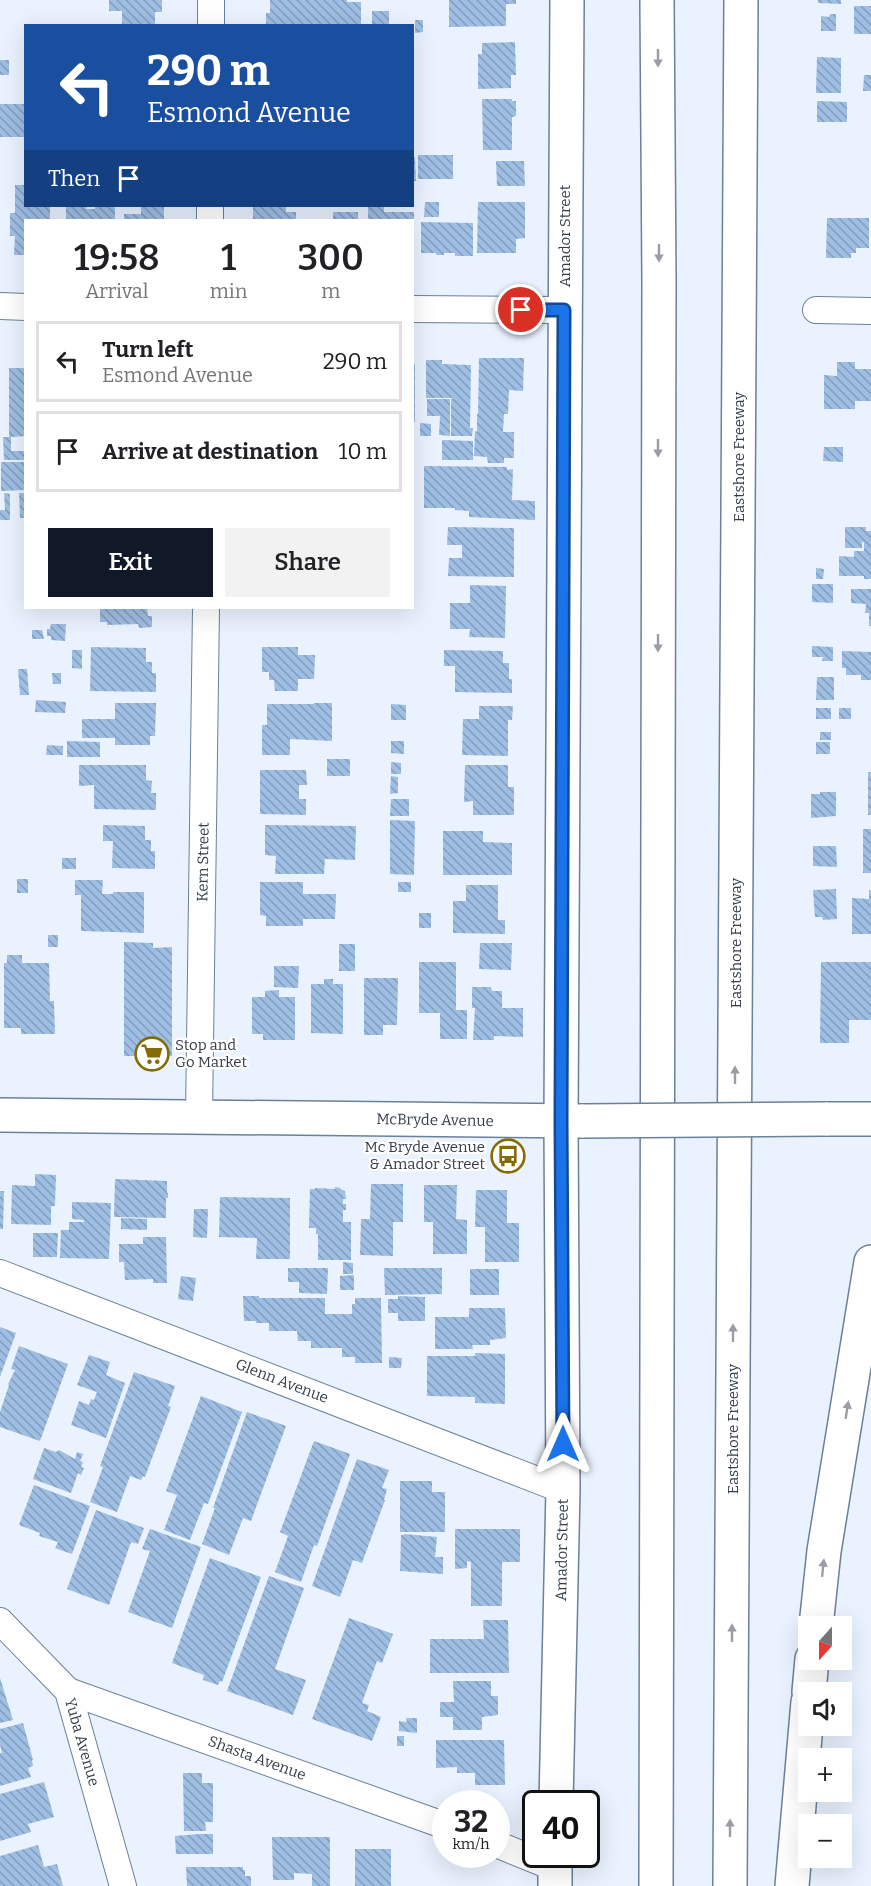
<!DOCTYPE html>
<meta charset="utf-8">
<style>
:root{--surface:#fff;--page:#f2f2f2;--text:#202124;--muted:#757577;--line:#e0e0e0;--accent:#111827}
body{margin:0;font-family:Bitter,serif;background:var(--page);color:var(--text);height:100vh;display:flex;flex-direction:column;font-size:22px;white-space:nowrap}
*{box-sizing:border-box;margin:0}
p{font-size:20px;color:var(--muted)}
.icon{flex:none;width:33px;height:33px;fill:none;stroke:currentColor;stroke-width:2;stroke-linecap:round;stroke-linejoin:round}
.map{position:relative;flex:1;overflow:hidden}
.sheet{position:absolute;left:24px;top:219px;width:390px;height:390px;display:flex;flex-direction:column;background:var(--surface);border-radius:0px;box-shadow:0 6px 24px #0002}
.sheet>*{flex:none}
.hud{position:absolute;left:24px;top:24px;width:390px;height:183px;border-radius:0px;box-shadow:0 6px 24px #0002;background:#1a4fa0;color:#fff;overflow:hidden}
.needle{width:39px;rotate:201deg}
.fabs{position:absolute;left:798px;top:1616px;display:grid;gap:12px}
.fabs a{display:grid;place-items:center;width:54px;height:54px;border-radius:0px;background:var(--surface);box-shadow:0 6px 24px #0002;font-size:30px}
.speed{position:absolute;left:432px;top:1790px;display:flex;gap:12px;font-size:30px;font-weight:700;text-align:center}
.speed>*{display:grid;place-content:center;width:78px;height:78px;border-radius:50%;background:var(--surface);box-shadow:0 6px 24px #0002;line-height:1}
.speed small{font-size:15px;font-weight:400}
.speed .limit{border:3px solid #111;border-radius:9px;background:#fff;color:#111}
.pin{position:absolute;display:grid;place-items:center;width:51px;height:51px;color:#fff;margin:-26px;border:3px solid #fff;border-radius:50%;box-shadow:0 2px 6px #0007}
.me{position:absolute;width:66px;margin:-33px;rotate:0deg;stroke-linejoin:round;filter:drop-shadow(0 0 4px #0008)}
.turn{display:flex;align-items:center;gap:21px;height:126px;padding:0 24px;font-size:27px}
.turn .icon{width:78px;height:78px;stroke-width:2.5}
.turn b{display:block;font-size:42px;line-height:51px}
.then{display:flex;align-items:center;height:57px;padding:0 24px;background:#0003;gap:12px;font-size:22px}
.eta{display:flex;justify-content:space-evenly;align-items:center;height:102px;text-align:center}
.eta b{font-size:36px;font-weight:600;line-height:42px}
.button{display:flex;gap:12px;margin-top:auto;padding:12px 24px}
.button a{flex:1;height:69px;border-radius:0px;background:var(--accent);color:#fff;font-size:24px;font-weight:600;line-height:69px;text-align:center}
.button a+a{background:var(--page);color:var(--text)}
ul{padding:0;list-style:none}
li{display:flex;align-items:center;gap:18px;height:81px;margin:0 12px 9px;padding:0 12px;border:3px solid var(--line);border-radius:0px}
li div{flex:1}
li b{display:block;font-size:22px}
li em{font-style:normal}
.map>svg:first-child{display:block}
.building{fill:url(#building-back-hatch)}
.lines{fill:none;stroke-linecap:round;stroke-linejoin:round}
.street-casing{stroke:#6b8099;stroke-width:28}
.secondary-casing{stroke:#6b8099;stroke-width:36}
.highway-casing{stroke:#6b8099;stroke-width:36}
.street{stroke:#fff;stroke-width:26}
.secondary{stroke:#fff;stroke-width:33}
.highway{stroke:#fff;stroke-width:33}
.secondary-bridge-casing{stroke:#6b8099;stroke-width:36;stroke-linecap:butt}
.secondary-bridge{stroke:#fff;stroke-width:33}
.oneway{fill:#9a9ea4}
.route-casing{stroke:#114b97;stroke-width:15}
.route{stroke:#1a73e8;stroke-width:10}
.labels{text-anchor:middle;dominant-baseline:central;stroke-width:4.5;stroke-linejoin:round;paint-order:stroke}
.street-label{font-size:15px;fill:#343d48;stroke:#fff}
.poi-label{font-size:15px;fill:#343d48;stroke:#fff;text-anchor:start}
</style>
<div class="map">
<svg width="871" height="1886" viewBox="0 0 871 1886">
<defs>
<pattern id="building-back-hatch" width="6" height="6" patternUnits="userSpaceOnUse" patternTransform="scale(1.5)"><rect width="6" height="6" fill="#9fbee4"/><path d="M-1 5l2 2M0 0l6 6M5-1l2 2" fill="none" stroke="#829cbb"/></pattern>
</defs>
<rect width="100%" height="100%" fill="#e9f2fe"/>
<g class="building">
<polygon points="109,0 162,0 162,12 155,12 155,26 122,26 122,11 109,11"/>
<polygon points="270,0 347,0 347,2 361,2 361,26 266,26 266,13 270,13"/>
<polygon points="449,0 516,0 516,4 506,4 506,26 449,27"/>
<polygon points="818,0 841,0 841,4 818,3"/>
<rect x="854" y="6" width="17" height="28"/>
<rect x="372" y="11" width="17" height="15"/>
<polygon points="830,14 836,14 836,31 821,31 821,16 829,17"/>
<polygon points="415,20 423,20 423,32 415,33"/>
<polygon points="515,42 516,75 511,75 511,88 478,89 478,54 482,54 482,43"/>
<polygon points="817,57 841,58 841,93 816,93"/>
<rect x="0" y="60" width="9" height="15"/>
<polygon points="864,75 871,75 871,91 863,91"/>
<polygon points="482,99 512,99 512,101 516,101 516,116 512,117 512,150 483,150"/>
<polygon points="817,101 847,102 847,122 817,122"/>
<rect x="0" y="104" width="26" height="33"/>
<rect x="418" y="155" width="35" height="24"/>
<polygon points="412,157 415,157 416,181 412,181"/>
<polygon points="496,161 524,161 525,186 497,186"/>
<polygon points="15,185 26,185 26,206 50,206 50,220 26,220 26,255 14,255 15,236 10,236 10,213 15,213"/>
<polygon points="425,202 439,202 439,217 424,217"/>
<polygon points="478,202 525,202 525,238 516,239 516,253 477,253"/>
<polygon points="66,206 87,206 86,209 95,209 95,206 115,206 115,220 66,220"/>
<polygon points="141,206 164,206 164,220 124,220 124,214 141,214"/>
<polygon points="253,206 286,206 286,212 296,212 296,220 253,220"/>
<polygon points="368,206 384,206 384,212 414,212 414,220 368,220"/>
<rect x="333" y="212" width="25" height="8"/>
<polygon points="827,218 869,218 869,248 856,248 856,253 851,253 851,258 826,258"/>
<polygon points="421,222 473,223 473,256 455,256 455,253 444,253 444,255 436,255 436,253 421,253"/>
<polygon points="479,358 524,358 523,391 509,390 508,414 504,414 503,432 514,432 514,458 504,458 504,463 488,463 487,457 474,456 475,431 477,432 477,414 478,414"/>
<polygon points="426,360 442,360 442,364 471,365 470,428 473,428 472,436 451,436 451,399 454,398 426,398"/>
<polygon points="837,362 855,362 855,369 871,369 871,401 855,401 855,409 824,409 824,375 837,376"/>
<rect x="412" y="364" width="3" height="58"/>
<polygon points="9,368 26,368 26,436 11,437 11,451 26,451 26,460 4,460 3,437 9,437"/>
<polygon points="427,399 450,399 450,436 439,435 440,416 427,416"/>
<polygon points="420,423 431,424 431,436 420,436"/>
<polygon points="442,440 473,441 473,460 442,460"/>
<polygon points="824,447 843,447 843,462 823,461"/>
<polygon points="1,462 26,462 26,490 1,491"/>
<polygon points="424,466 507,467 507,470 513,469 512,500 535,501 535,520 469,517 469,511 455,510 455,508 424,508"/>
<polygon points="4,493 10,494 10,520 0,520 0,510 5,510"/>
<polygon points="19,493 26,493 26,518 20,518"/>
<polygon points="448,527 514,528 514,577 448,576 449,558 462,558 462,545 447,545"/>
<polygon points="845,527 866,527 866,531 871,531 871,579 864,579 864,576 839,576 839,556 854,557 854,551 864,551 864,542 862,542 862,548 845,548"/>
<polygon points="816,568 824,569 823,579 816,579"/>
<polygon points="812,584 833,584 833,603 812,602"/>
<polygon points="470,585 506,586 505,638 469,637 470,629 450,629 450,603 470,603"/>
<polygon points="851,589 871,589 871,626 869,626 869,613 865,613 866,604 851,603"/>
<polygon points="100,608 147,608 148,616 152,616 152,627 139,628 138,624 107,625 107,622 100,622"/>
<polygon points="51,624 66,624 65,641 51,640 51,636 47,636 47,629 50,629"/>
<polygon points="32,630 42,630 44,639 32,639"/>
<polygon points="812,646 833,647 833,661 822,661 823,657 812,657"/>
<polygon points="91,647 146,648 146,662 152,662 152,673 156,673 156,692 90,691"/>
<polygon points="262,647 298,647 298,655 315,655 314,679 298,679 298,691 275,691 274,680 269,680 269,672 262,672"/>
<polygon points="72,650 82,650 82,669 72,668"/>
<polygon points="444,650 503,651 503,663 509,663 509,679 512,679 512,693 455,692 455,666 444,666"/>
<polygon points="842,651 871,652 871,680 861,680 861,675 846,675 846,668 842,668"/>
<polygon points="18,669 27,669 29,695 20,695"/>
<polygon points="52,673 61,673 61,684 53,684"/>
<polygon points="817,677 834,677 834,700 816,700"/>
<polygon points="36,700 66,702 65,713 35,712"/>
<polygon points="115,703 156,703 155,736 150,736 150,745 115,745 115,738 82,738 82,719 115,719"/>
<polygon points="314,703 332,703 332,741 290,739 290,755 262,755 262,725 267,725 267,704 314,704"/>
<polygon points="391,704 406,705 406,720 391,720"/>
<polygon points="479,706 513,706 512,720 508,720 508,756 462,755 463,719 479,719"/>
<rect x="816" y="708" width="15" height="11"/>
<rect x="839" y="708" width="12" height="11"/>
<rect x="820" y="732" width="11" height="8"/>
<polygon points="67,741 100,742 100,757 67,757"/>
<polygon points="391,741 404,741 404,754 391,753"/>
<rect x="816" y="742" width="14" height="12"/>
<polygon points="47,745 63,746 63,755 46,755"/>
<rect x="327" y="759" width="23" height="17"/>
<polygon points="391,762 401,763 401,774 391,774"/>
<polygon points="79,765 146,765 146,780 152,781 151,793 156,793 156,810 94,809 94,785 79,786"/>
<polygon points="465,765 508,765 508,787 514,787 514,815 473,815 473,801 464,802"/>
<polygon points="260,770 306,770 307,785 299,785 299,799 306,799 306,815 260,814"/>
<rect x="868" y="772" width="3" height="43"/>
<polygon points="391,776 398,777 398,793 390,794"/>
<polygon points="820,792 836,792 836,816 811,818 811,794 820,794"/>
<polygon points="391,799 409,799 409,816 390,816"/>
<polygon points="390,820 415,821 414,875 390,874"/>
<polygon points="103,825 145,826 145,840 151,840 151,851 155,851 155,869 112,868 113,841 103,841"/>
<polygon points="265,825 356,826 355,860 325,859 324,874 275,874 276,856 265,855"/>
<rect x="863" y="829" width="8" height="44"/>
<polygon points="443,831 483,831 483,842 512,843 512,875 443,875"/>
<polygon points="813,846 836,846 837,867 813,866"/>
<rect x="62" y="858" width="14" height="11"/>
<rect x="17" y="879" width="11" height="14"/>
<polygon points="75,880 103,880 102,894 113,894 113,892 144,892 144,933 81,931 81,895 75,895"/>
<polygon points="260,882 303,882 303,894 336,894 335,919 303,919 303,926 266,926 266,916 260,915"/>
<rect x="398" y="882" width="13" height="10"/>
<polygon points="466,885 498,885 498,920 505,920 505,934 453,933 453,901 466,901"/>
<polygon points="836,889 837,919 823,920 822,917 815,917 813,890"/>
<polygon points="869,890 871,890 871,934 852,934 852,898 869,899"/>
<rect x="419" y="913" width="12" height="15"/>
<rect x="48" y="935" width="10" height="12"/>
<polygon points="124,942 153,943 153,948 172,947 172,1056 124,1056"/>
<polygon points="480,943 512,943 511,970 479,969"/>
<rect x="339" y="944" width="16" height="27"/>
<polygon points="7,955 22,955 22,963 49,963 50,1001 54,1001 55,1034 21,1034 21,1028 4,1028 4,963 7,963"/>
<polygon points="419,962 456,962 456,1010 467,1010 467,1039 440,1039 440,1013 419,1013"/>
<polygon points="821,962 871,962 871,1020 849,1020 849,1043 820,1043"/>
<polygon points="274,966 299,966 298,988 274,987"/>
<polygon points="364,978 398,978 397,1025 383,1025 383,1035 364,1035"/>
<polygon points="324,979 333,979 333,984 343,984 343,1034 311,1033 311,984 324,984"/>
<polygon points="472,987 491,987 492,991 502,991 502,1008 523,1008 523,1037 494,1036 494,1040 473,1040 475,1008 472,1008"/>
<polygon points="279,990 279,997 295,997 295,1040 263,1040 263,1034 252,1034 252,997 265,997 265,991"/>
<polygon points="35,1174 56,1175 55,1206 51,1206 51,1225 11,1224 12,1185 35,1186"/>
<polygon points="115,1179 167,1181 167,1193 168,1193 168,1198 166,1198 166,1218 114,1217"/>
<polygon points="371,1184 403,1184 403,1222 393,1222 393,1256 360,1255 361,1219 370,1219"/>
<polygon points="424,1185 457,1185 456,1219 467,1220 467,1254 433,1254 433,1222 424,1222"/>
<polygon points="335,1187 341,1188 340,1189 345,1191 346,1199 343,1199 343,1204 346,1204 346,1210 343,1210 343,1222 351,1222 351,1260 318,1260 318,1234 316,1234 316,1228 309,1228 310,1189 315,1189 315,1188 335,1189"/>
<polygon points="476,1190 507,1190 507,1223 519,1223 519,1262 485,1262 485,1227 475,1227"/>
<polygon points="0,1191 4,1191 3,1229 0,1229"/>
<polygon points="220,1197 290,1198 290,1259 256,1259 257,1238 219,1237"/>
<polygon points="72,1202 111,1203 109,1259 60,1258 61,1230 69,1230 69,1222 84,1222 84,1220 72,1219"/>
<polygon points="194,1209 208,1209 207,1238 193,1237"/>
<polygon points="121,1218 147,1219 147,1230 121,1229"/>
<polygon points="33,1233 58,1233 57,1257 33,1257"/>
<polygon points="143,1237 166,1237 167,1283 153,1283 153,1279 125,1280 124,1262 119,1262 119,1244 143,1244"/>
<polygon points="343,1262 353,1263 353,1274 343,1274"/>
<polygon points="288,1268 328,1268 327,1294 299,1293 299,1282 288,1282"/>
<polygon points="384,1268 442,1268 442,1294 385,1295"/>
<rect x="470" y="1269" width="29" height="26"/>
<polygon points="354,1275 354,1290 340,1290 340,1276"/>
<polygon points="181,1276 196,1278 193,1301 178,1299"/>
<polygon points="243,1296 259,1296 259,1298 325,1298 325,1314 352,1314 352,1304 355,1304 355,1298 381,1298 382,1363 355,1363 355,1357 342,1357 342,1348 311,1348 311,1341 298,1341 297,1331 269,1331 269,1323 256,1323 256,1321 244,1321"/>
<polygon points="398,1296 425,1297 425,1321 398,1321 398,1313 388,1313 388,1299 398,1299"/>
<polygon points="469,1308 505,1308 506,1338 490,1340 490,1345 472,1345 473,1349 435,1349 435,1317 469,1317"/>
<polygon points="0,1327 16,1333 0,1377"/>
<polygon points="19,1346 68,1364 40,1441 0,1427 0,1412 9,1385 8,1384 15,1370 11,1369"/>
<polygon points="475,1353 505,1354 505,1404 475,1403 475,1397 427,1396 427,1356 475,1356"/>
<polygon points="89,1355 110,1362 106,1375 125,1383 106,1438 71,1425 79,1401 89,1405 91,1399 94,1400 97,1392 77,1385"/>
<polygon points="389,1357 402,1358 401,1368 389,1368"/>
<polygon points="134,1372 175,1386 168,1406 171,1407 145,1477 143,1476 141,1480 130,1476 117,1512 90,1502 103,1467 100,1466"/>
<polygon points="201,1396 242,1412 208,1504 204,1503 190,1540 164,1530 177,1495 166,1491"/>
<polygon points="247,1412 286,1426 251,1521 243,1518 229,1555 202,1544 215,1508 213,1508"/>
<polygon points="314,1441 350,1454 317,1546 314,1545 301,1582 275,1572 288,1536 280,1532"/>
<polygon points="44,1448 56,1452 59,1450 75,1459 77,1452 83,1454 80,1461 83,1462 81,1467 84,1468 81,1475 78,1473 71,1493 33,1479"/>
<polygon points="357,1459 389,1470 382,1488 387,1489 384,1500 385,1500 362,1563 353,1560 340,1597 312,1586"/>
<polygon points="400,1481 432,1481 432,1492 445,1492 445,1532 400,1532"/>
<polygon points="34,1485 90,1506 72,1554 55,1548 58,1542 39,1536 40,1533 19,1525"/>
<polygon points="96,1510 144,1528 138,1544 131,1542 109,1605 67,1589"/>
<polygon points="150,1529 201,1547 172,1628 128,1612 150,1551 142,1549"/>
<polygon points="455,1529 520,1529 520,1562 502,1562 502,1606 471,1606 471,1562 467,1561 467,1568 455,1569"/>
<polygon points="404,1534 437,1537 435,1557 443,1557 443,1574 400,1571 401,1535 404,1535"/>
<polygon points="210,1558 261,1577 222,1682 220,1681 218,1685 203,1680 204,1675 172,1663"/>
<polygon points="269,1576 304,1588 275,1669 306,1680 293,1715 227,1691"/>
<polygon points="349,1618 393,1634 382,1663 377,1661 362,1703 369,1705 367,1711 381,1717 372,1741 312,1719"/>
<polygon points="483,1620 508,1620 509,1673 430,1673 430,1639 484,1639"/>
<polygon points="0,1678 13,1720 0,1723"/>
<polygon points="453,1681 491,1681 491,1696 498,1696 498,1715 482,1717 482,1730 453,1730 453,1717 440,1717 440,1702 454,1702"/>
<polygon points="406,1718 417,1718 417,1733 399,1731 399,1721 407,1722"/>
<polygon points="23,1723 33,1760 32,1760 33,1766 28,1768 31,1777 0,1786 0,1753 2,1753 0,1745 0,1729"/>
<rect x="397" y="1736" width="7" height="10"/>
<polygon points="436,1740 504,1740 505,1785 475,1785 475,1773 457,1773 457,1767 436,1768"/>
<polygon points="183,1773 202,1773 202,1783 213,1783 213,1822 205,1822 206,1831 184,1831"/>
<polygon points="44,1782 54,1817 28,1824 31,1832 0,1841 0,1794"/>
<polygon points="199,1834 213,1834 213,1854 176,1854 175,1836"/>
<polygon points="272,1837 330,1837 330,1886 312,1886 312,1874 294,1873 294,1880 273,1880"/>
<polygon points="38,1845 44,1867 57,1864 63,1886 0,1886 0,1856"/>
<rect x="355" y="1849" width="36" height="37"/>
<polygon points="186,1867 243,1867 243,1870 245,1870 245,1876 251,1876 251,1886 187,1886"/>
</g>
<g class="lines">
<defs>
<g id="street">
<polyline points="211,26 211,0"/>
<polyline points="210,220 210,206"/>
<polyline points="0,306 26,307"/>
<polyline points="412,309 564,310"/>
<polyline points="816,310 871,311"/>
<polyline points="199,1116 206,608"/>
<polyline points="0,1273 563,1490"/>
<polyline points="0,1621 68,1691 123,1886"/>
<polyline points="68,1691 446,1826"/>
<polyline points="496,1844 555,1868"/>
</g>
<g id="secondary">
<polyline points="0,1115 583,1121"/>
<polyline points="825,1119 871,1119"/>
<polyline points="556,1803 563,1490 561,1121 567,0"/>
<polyline points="555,1886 555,1854"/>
</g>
<g id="highway">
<polyline points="816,1626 824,1551 871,1262"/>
<polyline points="809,1692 812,1659"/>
<polyline points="656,1886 659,281 657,0"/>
<polyline points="730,1886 741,0"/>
<polyline points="792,1886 808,1702"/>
</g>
</defs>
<use href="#street" class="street-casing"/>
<use href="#secondary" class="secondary-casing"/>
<use href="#highway" class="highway-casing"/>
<use href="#street" class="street"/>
<use href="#secondary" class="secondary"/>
<use href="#highway" class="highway"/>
<defs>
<polyline id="secondary-bridge" points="584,1121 825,1119"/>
</defs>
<use href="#secondary-bridge" class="secondary-bridge-casing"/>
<use href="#secondary-bridge" class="secondary-bridge"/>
</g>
<defs><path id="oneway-solid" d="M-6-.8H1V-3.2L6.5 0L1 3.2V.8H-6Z" transform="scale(1.5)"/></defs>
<g class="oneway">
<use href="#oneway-solid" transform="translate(658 58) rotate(90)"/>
<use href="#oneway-solid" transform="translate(659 253) rotate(90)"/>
<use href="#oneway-solid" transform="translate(658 448) rotate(90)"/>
<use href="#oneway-solid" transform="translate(658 643) rotate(90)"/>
<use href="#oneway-solid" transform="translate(735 1075) rotate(-90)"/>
<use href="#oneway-solid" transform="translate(733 1333) rotate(-90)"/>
<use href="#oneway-solid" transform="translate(847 1410) rotate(-81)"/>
<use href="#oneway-solid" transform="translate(823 1568) rotate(-84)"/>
<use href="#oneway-solid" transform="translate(732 1633) rotate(-90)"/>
<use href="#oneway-solid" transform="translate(730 1828) rotate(-90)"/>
</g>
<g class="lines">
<defs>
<polyline id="route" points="521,310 564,310 561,1121 563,1444"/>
</defs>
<use href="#route" class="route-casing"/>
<use href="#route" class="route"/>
</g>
<defs>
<symbol id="supermarket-ring" viewBox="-11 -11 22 22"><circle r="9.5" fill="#fff" stroke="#856b06" stroke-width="1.5"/><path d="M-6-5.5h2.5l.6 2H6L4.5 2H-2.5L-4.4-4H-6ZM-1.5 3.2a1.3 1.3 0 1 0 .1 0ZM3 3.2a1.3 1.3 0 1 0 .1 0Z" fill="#856b06"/></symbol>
<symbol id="bus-ring" viewBox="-11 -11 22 22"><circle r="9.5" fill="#fff" stroke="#856b06" stroke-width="1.5"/><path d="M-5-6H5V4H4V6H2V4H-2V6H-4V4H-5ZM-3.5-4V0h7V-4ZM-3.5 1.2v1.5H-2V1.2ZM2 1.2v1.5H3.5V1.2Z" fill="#856b06"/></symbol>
</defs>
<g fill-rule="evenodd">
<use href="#supermarket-ring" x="133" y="1035" width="38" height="38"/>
<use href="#bus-ring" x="489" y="1137" width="38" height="38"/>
</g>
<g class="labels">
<g class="street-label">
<text transform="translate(565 236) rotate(-90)">Amador Street</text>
<text transform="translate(739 457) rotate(-90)">Eastshore Freeway</text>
<text transform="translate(203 862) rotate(-89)">Kern Street</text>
<text transform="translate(736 943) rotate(-90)">Eastshore Freeway</text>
<text transform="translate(435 1120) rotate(1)">McBryde Avenue</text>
<text transform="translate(282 1381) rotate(21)">Glenn Avenue</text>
<text transform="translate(733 1429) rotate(-90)">Eastshore Freeway</text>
<text transform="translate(562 1550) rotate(-89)">Amador Street</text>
<text transform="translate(82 1742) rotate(74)">Yuba Avenue</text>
<text transform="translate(257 1758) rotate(20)">Shasta Avenue</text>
</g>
<g class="poi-label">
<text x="175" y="1045">Stop and<tspan x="175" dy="17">Go Market</tspan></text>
<text x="485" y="1147" text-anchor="end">Mc Bryde Avenue<tspan x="485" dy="17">&amp; Amador Street</tspan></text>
</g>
</g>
</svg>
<div class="fabs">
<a><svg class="needle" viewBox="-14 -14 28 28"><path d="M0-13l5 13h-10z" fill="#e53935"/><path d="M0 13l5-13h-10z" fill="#757577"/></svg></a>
<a><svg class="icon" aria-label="sound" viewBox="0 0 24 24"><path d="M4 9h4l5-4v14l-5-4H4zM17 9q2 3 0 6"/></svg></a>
<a>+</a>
<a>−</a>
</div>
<div class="speed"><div>32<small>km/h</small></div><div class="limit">40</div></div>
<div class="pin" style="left:521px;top:310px;background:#d93025"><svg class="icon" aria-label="arrive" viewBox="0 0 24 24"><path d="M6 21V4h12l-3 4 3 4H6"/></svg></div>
<svg class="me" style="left:563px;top:1444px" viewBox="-20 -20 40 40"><path d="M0-17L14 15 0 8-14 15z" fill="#1a73e8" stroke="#fff" stroke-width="4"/></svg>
<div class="hud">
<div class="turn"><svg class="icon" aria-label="left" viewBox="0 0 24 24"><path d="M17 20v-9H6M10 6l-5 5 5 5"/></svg><div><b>290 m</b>Esmond Avenue</div></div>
<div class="then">Then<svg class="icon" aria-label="arrive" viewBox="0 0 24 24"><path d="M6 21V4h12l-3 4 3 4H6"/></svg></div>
</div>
<section class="sheet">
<div class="eta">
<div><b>19:58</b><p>Arrival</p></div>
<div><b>1</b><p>min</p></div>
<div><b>300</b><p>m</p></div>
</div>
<ul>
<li><svg class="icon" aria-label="left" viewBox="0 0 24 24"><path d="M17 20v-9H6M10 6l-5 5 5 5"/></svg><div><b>Turn left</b><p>Esmond Avenue</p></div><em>290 m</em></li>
<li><svg class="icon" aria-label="arrive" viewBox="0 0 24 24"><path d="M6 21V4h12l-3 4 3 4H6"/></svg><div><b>Arrive at destination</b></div><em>10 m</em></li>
</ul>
<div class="button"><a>Exit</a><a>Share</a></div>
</section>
</div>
